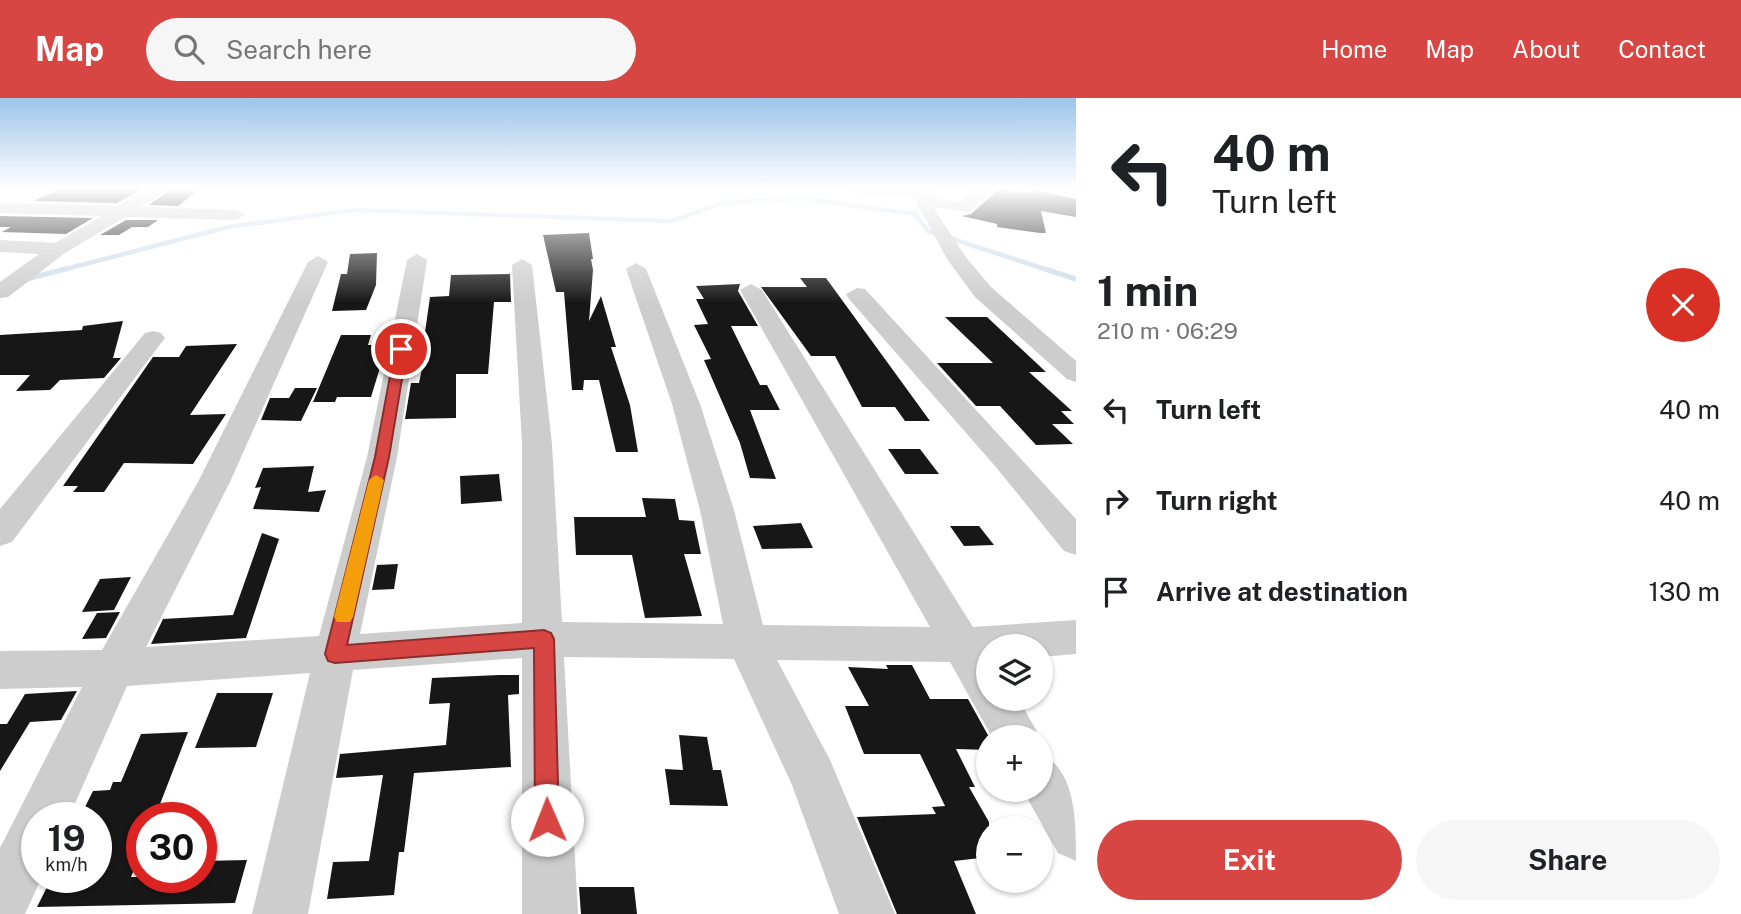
<!DOCTYPE html>
<meta charset="utf-8">
<style>
:root{--surface:#fff;--page:#f6f6f6;--text:#202124;--muted:#757577;--accent:#d74643}
body{margin:0;font-family:"Public Sans",sans-serif;background:var(--page);color:var(--text);height:100vh;display:flex;flex-direction:column;font-size:26px;white-space:nowrap}
*{box-sizing:border-box;margin:0}
p{font-size:23px;color:var(--muted)}
.icon{flex:none;width:38px;height:38px;fill:none;stroke:currentColor;stroke-width:2;stroke-linecap:round;stroke-linejoin:round}
.map{position:relative;flex:1;overflow:hidden}
.side{display:flex;flex-direction:column;background:var(--surface);width:665px}
.side>*{flex:none}
.hud{background:#fff;color:var(--text);overflow:hidden}
.buttons{position:absolute;left:976px;top:536px;display:grid;gap:14px}
.buttons a{display:grid;place-items:center;width:77px;height:77px;border-radius:50%;background:var(--surface);box-shadow:0 2px 5px #0004;font-size:35px}
.speed{position:absolute;left:21px;top:704px;display:flex;gap:14px;font-size:35px;font-weight:700;text-align:center}
.speed>*{display:grid;place-content:center;width:91px;height:91px;border-radius:50%;background:var(--surface);box-shadow:0 2px 5px #0004;line-height:1}
.speed small{font-size:18px;font-weight:400}
.speed .limit{border:10px solid #d22;background:#fff;color:#111}
.pin{position:absolute;display:grid;place-items:center;width:60px;height:60px;color:#fff;margin:-30px;border:4px solid #fff;border-radius:50%;box-shadow:0 2px 7px #0007}
.me{position:absolute;width:77px;margin:-38px;rotate:359deg;stroke-linejoin:round;filter:drop-shadow(0 0 5px #0008)}
.turn{display:flex;align-items:center;gap:24px;height:147px;padding:0 21px;font-size:32px}
.turn .icon{width:91px;height:91px;stroke-width:2.5}
.turn b{display:block;font-size:49px;line-height:60px}
.round{display:grid;place-items:center;flex:none;width:74px;height:74px;border-radius:37px;background:var(--page)}
.headline{display:flex;align-items:center;justify-content:space-between;height:119px;padding:0 21px}
h1{font-size:42px;font-weight:700;line-height:52px}
.primary-button{display:flex;gap:14px;margin-top:auto;padding:14px 21px}
.primary-button a{flex:1;height:80px;border-radius:42px;background:var(--accent);color:#fff;font-size:28px;font-weight:700;line-height:80px;text-align:center}
.primary-button a+a{background:var(--page);color:var(--text)}
ul{padding:0;list-style:none}
li{display:flex;align-items:center;gap:21px;height:91px;padding:0 21px}
li div{flex:1}
li b{display:block;font-size:26px}
li em{font-style:normal}
header{display:flex;align-items:center;gap:42px;box-sizing:border-box;height:98px;padding:0 35px;background:var(--accent);color:#fff}
header strong{font-size:33px}
nav{display:flex;gap:38px;margin-inline-start:auto;font-size:24px}
.search{width:490px;height:63px;background:var(--page);display:flex;align-items:center;gap:18px;box-sizing:border-box;padding:0 24px;border-radius:38px;color:var(--muted);font-size:26px}
main{display:flex;flex:1;min-height:0}
.map>svg:first-child{display:block}
.lines{fill:none;stroke-linecap:round;stroke-linejoin:round}
.stream-far1{stroke:#cedcea;stroke-width:4.5}
.stream{stroke:#cedcea;stroke-width:5}
.building{fill:#171717}
.minor{fill:#cdcdcd;fill-rule:evenodd}
.route{fill:#d74643;stroke:#8c2e2c;stroke-width:2}
.slow{fill:#f59e0b}
</style>
<header>
<strong>Map</strong>
<div class="search"><svg class="icon" aria-label="search" viewBox="0 0 24 24"><circle cx="10" cy="10" r="6"/><path d="M15 15l6 6"/></svg>Search here</div>
<nav><a>Home</a><a>Map</a><a>About</a><a>Contact</a></nav>
</header>
<main>
<div class="map">
<svg width="1076" height="816" viewBox="0 0 1076 816">
<rect width="100%" height="100%" fill="#fff"/>
<g class="lines">
<polyline class="stream-far1" points="58,173 228,129 354,112 672,123 722,105 799,100 915,116 928,133 1051,173"/>
<g class="stream">
<polyline points="1045,171 1076,181"/>
<polyline points="23,182 65,171"/>
</g>
</g>
<g class="building">
<polygon points="61,91 143,91 117,105 33,103"/>
<polygon points="999,91 1030,95 1034,92 1076,101 1076,119 1041,113 1046,135 1040,135 997,129 997,126 962,118 971,116"/>
<polygon points="170,92 197,93 178,108 149,107"/>
<polygon points="0,118 1,118 93,120 66,136 2,134 11,129 0,129"/>
<polygon points="126,122 158,122 148,129 132,129 119,137 100,137"/>
<polygon points="589,135 593,161 591,161 593,172 589,223 601,198 616,249 611,249 630,307 638,354 616,354 599,282 584,282 583,292 572,292 564,194 556,194 543,137"/>
<polygon points="377,155 376,187 366,212 332,213 341,176 347,176 350,156"/>
<polygon points="510,176 511,204 494,204 488,276 456,276 456,320 405,321 411,285 419,285 428,241 424,241 430,199 449,198 451,177"/>
<polygon points="800,180 826,180 930,323 905,323 895,309 862,309 835,258 811,258 761,189 807,189"/>
<polygon points="740,186 738,193 758,228 731,228 760,287 767,287 780,312 750,312 776,381 750,380 740,345 704,262 711,261 694,227 708,226 696,201 704,201 696,188"/>
<polygon points="945,219 987,219 1046,274 1029,274 1072,313 1061,313 1074,326 1052,326 1073,346 1036,347 1000,308 976,308 937,265 993,265"/>
<polygon points="123,223 113,260 121,260 104,280 60,282 50,292 16,293 30,277 0,277 0,237 82,232 83,228"/>
<polygon points="341,237 371,237 368,247 387,247 371,299 337,299 335,304 313,304"/>
<polygon points="237,246 190,317 226,316 193,366 124,365 104,394 73,394 78,388 63,388 153,259 179,259 186,248"/>
<polygon points="295,290 317,290 301,323 261,322 270,300 289,300"/>
<polygon points="888,351 920,351 939,376 905,376"/>
<polygon points="314,368 308,394 326,392 319,414 253,411 261,389 255,390 263,370"/>
<polygon points="499,376 502,403 461,406 460,378"/>
<polygon points="642,400 675,401 679,422 694,423 701,456 684,456 702,518 645,520 632,457 576,457 574,419 646,419"/>
<polygon points="801,425 813,450 762,451 753,428"/>
<polygon points="950,428 979,428 994,447 964,448"/>
<polygon points="262,435 279,441 246,540 151,546 163,521 233,517"/>
<polygon points="398,466 394,491 372,492 377,467"/>
<polygon points="131,479 114,512 82,514 100,481"/>
<polygon points="120,514 106,540 82,541 97,515"/>
<polygon points="886,567 912,567 930,601 968,601 989,639 989,652 956,651 975,689 969,689 989,724 989,759 954,763 976,816 897,816 857,719 936,716 932,709 945,708 920,656 864,656 845,608 869,608 848,569 888,571"/>
<polygon points="499,577 519,577 519,596 508,597 511,669 414,675 404,754 399,754 394,797 327,801 333,764 369,763 383,677 336,680 340,656 446,647 450,605 429,606 432,580"/>
<polygon points="77,593 61,622 30,624 0,673 0,626 7,626 25,596"/>
<polygon points="217,595 273,595 256,649 195,650"/>
<polygon points="188,634 155,719 142,719 142,752 131,779 201,779 201,763 247,762 235,805 37,809 52,779 96,779 96,719 80,719 93,693 110,692 113,684 121,684 141,636"/>
<polygon points="679,637 707,639 713,672 721,672 728,708 670,707 665,671 683,672"/>
<polygon points="579,789 634,789 637,816 581,816"/>
</g>
<g class="lines">
<g class="minor">
<polygon points="149,91 168,91 141,109 236,112 245,117 236,122 125,119 65,155 8,199 0,200 0,184 39,156 0,154 0,142 55,145 102,118 0,115 0,105 118,108"/>
<polygon points="848,91 927,91 944,102 960,104 978,91 994,91 969,114 933,109 965,158 991,189 1076,263 1076,284 1067,281 975,199 947,161 913,98 855,96"/>
<polygon points="417,156 427,162 397,359 360,536 522,525 522,346 512,167 522,161 532,167 552,346 562,524 723,526 700,412 672,306 626,171 636,165 646,171 700,306 734,412 763,527 930,529 740,192 751,186 762,192 973,529 1076,522 1076,556 1041,559 1041,548 989,548 989,600 1018,600 1040,639 992,639 950,564 777,562 830,662 895,816 839,816 792,687 734,561 564,559 578,816 522,816 522,560 353,572 308,816 252,816 310,575 127,588 69,719 37,719 37,779 42,779 25,816 0,816 0,750 82,589 0,591 0,553 102,552 198,384 308,164 318,158 328,164 230,384 146,549 319,538 367,359 407,162"/>
<polygon points="857,190 865,191 1076,421 1076,457 1064,453 995,368 849,201 846,196"/>
<polygon points="153,233 161,235 165,240 161,245 12,444 0,448 0,411 145,235"/>
<path d="M1041,655C1076,674 1076,721 1076,763L1058,755L1022,691H1041Z"/>
</g>
</g>
<linearGradient id="sky" x2="0" y2="1"><stop stop-color="#9dc4e9"/><stop offset="0.44" stop-color="#fff"/><stop offset="1" stop-color="#fff" stop-opacity="0"/></linearGradient>
<rect width="1076" height="205" fill="url(#sky)"/>
<polygon class="route" points="401,247 407,251 389,359 347,547 544,532 551,535 554,541 559,722 556,730 547,734 538,730 535,722 534,550 335,565 328,563 325,556 375,359 395,251"/>
<polygon class="slow" points="376,377 384,382 353,519 350,524 337,524 334,519 369,382"/>
</svg>
<div class="buttons">
<a><svg class="icon" aria-label="layers" viewBox="0 0 24 24"><path d="M12 4l9 5-9 5-9-5zM3 14l9 5 9-5"/></svg></a>
<a>+</a>
<a>−</a>
</div>
<div class="speed"><div>19<small>km/h</small></div><div class="limit">30</div></div>
<div class="pin" style="left:401px;top:251px;background:#d93025"><svg class="icon" aria-label="arrive" viewBox="0 0 24 24"><path d="M6 21V4h12l-3 4 3 4H6"/></svg></div>
<svg class="me" style="left:547px;top:722px" viewBox="-20 -20 40 40"><circle r="19" fill="#fff"/><path d="M0-13L10 11 0 6-10 11z" fill="#d74643"/></svg>
</div>
<section class="side">
<div class="hud">
<div class="turn"><svg class="icon" aria-label="left" viewBox="0 0 24 24"><path d="M17 20v-9H6M10 6l-5 5 5 5"/></svg><div><b>40 m</b>Turn left</div></div>
</div>
<div class="headline"><div><h1>1 min</h1><p>210 m · 06:29</p></div><a class="round" style="background:#d93025;color:#fff"><svg class="icon" aria-label="close" viewBox="0 0 24 24"><path d="M6 6l12 12M18 6L6 18"/></svg></a></div>
<ul>
<li><svg class="icon" aria-label="left" viewBox="0 0 24 24"><path d="M17 20v-9H6M10 6l-5 5 5 5"/></svg><div><b>Turn left</b></div><em>40 m</em></li>
<li><svg class="icon" aria-label="right" viewBox="0 0 24 24"><path d="M7 20v-9h11M14 6l5 5-5 5"/></svg><div><b>Turn right</b></div><em>40 m</em></li>
<li><svg class="icon" aria-label="arrive" viewBox="0 0 24 24"><path d="M6 21V4h12l-3 4 3 4H6"/></svg><div><b>Arrive at destination</b></div><em>130 m</em></li>
</ul>
<div class="primary-button"><a>Exit</a><a>Share</a></div>
</section>
</main>
